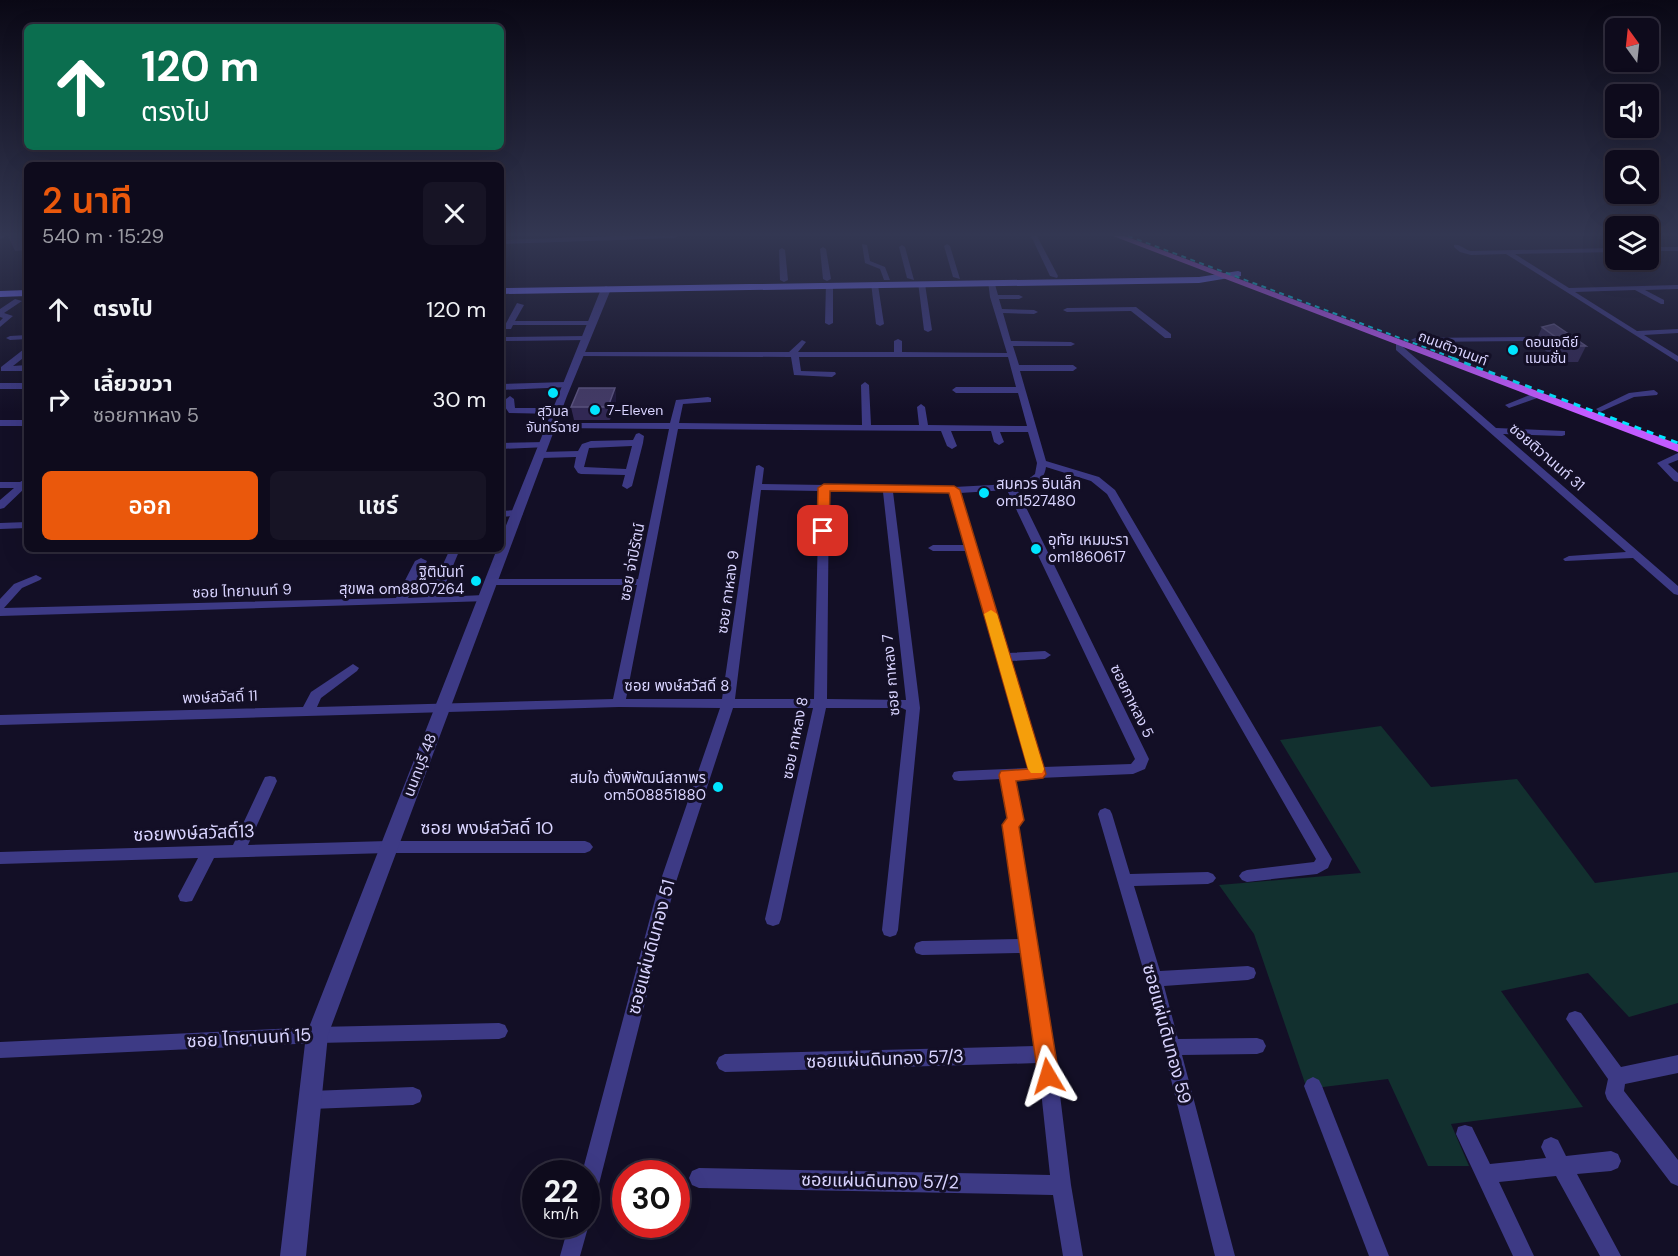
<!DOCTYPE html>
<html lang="th">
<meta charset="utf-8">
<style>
:root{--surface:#0e0b1c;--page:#171425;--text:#f1f3f6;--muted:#9b9ba3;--line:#2e2b3b;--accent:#ea580c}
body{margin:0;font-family:"DM Sans","Noto Sans Thai",sans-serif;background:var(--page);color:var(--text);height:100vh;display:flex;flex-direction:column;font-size:22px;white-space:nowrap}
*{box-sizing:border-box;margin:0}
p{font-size:20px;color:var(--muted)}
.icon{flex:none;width:33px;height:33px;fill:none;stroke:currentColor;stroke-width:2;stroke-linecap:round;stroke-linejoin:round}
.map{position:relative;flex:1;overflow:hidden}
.details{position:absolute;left:24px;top:162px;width:480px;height:390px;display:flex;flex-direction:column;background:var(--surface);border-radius:9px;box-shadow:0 6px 24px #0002,0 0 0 2px var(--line)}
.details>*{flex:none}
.guide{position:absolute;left:24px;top:24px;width:480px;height:126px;border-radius:9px;box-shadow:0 6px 24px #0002,0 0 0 2px var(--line);background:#0b6e4f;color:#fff;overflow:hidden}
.needle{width:39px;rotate:345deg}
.controls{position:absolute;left:1605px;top:18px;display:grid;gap:12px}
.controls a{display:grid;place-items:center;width:54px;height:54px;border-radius:9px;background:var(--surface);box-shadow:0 6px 24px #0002,0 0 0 2px var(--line);font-size:30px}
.speed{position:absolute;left:522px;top:1160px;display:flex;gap:12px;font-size:30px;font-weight:700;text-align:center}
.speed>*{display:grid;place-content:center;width:78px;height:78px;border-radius:50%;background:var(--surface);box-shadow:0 6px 24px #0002,0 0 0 2px var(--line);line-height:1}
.speed small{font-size:15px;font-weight:400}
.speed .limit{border:9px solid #d22;background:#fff;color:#111}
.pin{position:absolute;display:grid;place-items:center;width:51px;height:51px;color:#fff;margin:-26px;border-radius:12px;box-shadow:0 3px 9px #0006}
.me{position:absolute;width:66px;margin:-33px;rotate:353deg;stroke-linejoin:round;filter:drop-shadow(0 0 4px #0008)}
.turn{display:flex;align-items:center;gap:21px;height:126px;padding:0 18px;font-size:27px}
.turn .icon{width:78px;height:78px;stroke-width:2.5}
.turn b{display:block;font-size:42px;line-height:51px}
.round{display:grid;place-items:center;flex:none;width:63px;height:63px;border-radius:9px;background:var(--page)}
.overview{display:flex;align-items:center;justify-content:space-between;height:102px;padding:0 18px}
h1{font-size:36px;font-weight:600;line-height:45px;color:var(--accent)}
.button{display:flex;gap:12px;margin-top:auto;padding:12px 18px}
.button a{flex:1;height:69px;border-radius:9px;background:var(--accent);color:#fff;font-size:24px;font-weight:600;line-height:69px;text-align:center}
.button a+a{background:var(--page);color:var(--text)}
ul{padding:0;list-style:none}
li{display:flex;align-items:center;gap:18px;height:90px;padding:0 18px}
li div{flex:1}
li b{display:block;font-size:22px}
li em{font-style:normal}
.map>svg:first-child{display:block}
.green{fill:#12302f}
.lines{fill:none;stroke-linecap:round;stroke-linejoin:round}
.minor{fill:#3d3a85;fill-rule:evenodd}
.tertiary{fill:#3d3a85;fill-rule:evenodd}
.secondary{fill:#6f6bff;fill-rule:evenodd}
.primary{fill:#c25bff;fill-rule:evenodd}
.rail-far1{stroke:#00e5ff;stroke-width:2;stroke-dasharray:5 4.5;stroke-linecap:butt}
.rail{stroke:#00e5ff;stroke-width:3;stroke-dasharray:7 6;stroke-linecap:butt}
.wall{fill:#312854}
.shaded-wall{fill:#1d163a}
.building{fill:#433a66;stroke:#5a527e;stroke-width:1.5}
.route{fill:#ea580c;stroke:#983908;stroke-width:1.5}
.slow{fill:#f59e0b}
.poi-dot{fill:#00e5ff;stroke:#130f26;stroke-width:2}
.labels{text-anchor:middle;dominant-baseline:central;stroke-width:6;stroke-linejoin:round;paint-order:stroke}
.far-poi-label{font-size:14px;fill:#d9d4ff;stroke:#130f26;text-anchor:start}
.far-street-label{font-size:14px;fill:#d9d4ff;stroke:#130f26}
.street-label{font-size:15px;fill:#d9d4ff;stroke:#130f26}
.poi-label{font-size:15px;fill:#d9d4ff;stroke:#130f26;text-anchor:start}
.near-street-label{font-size:18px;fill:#d9d4ff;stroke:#130f26}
</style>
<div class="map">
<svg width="1678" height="1256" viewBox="0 0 1678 1256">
<rect width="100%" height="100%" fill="#130f26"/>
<polygon class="green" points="1381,726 1431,787 1517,779 1595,883 1678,872 1678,1003 1629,1017 1588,973 1501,991 1583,1107 1451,1124 1469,1166 1428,1166 1388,1079 1307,1089 1254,934 1219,885 1361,873 1280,740"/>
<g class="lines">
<g class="minor">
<polygon points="614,236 678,236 675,238 501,244 501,240"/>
<polygon points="1031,236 1037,236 1058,276 1057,278 1050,276"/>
<polygon points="862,244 867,245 870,261 885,267 890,280 884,280 880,269 865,263"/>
<polygon points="947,244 950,246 960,279 953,277 944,246"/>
<polygon points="902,245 905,247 914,280 907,278 899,247"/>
<path d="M1454,245C1459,243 1465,250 1471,251L1616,248V252L1515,254L1569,288L1678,285V289L1645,290L1664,300V304H1661L1635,290L1575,292L1637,331L1678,329V333L1644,335L1678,356V362L1506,254L1471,255L1460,252L1454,247Z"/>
<polygon points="823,247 826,249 831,279 827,281 823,279 820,249"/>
<rect x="1648" y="247" width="30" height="4"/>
<polygon points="782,248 785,250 788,280 784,282 780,280 779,250"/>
<path d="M988,281H994L998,295H1019L1023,297L1019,299H999L1002,309L1034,310L1038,312L1034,314L1003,313L1011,341L1071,342L1075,344L1071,346H1013L1019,365H1073L1077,368L1073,371H1020L1046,461L1099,477L1115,490L1332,859L1328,868L1317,874L1247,882L1242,880L1239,876L1242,872L1247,870L1314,862L1316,859L1107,494L1091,481L1046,467C1044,483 1030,486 1017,489L1149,759L1145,769L1133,774L1015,779L1022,820L1018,827L1055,1054L1071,1185L1083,1256H1063L1053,1195L699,1188L692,1185L689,1178L692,1171L699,1168L1050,1175L1038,1063L725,1072L719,1069L716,1063L719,1057L725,1054L1036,1046L1022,953L922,955L916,953L914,948L916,943L922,941L1020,939L1003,825L1007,818L1001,779L959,781L954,780L952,776L954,772L959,771L1029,768L967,551H933L928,548L933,545H965L950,493L893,492L920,708L898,930L896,935L890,937L884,935L882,930L906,710L902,708H826L781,919L779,924L773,926L767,924L765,919L813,708H733L674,888L596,1196L593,1203L586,1206V1173H582L658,888L720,708L619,707L0,725V715L303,707L311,692L353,664L359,668L357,671L321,698L317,707L613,699L637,585H491L485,582L491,579H638L669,429L552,428L549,427V423H670L676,400L708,397L711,398V402L683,404L679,423L862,425L861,385L865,382L869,385L871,425H919L917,407L921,404L925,407L928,425L1027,426L1018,393H956L952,390L956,387H1016L1008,357H799L801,371L835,372L836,374L832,377L794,375L791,357H789L579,356H576V352H789L802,340L806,342L798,352H894V341L898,339L902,341V352L1007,353L990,297ZM678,429L941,431L947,446L952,449L957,446L951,431H991L994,442L999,445L1004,442L1000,432H1028L1037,463L1035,474L1026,481L1011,484L954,487L762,484L764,468L759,465L756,466L722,699H626ZM761,490L819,491L814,699H735ZM1007,490L1135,759L1131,764L1043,767L1011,661L1045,659L1051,655L1045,651L1008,653L960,493ZM829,491L883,492L906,700L827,699Z"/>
<polygon points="918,282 925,284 932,330 928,332 924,330"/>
<polygon points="826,283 833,285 833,323 829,325 825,323"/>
<polygon points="871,283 878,285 884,324 880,326 876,324"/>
<polygon points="15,299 22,301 4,313 13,316 0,327 0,321 3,318 0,317 0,309"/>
<polygon points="517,303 524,305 515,321 592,321 596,323 592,325 513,325 511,329 505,329 504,327"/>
<polygon points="1136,307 1171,334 1171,338 1165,338 1131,311 1067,312 1063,310 1067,308"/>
<polygon points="27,335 27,339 10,340 6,338 10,336"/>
<polygon points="585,336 588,336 588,340 501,341 501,337"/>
<polygon points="1536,337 1539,337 1539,341 1415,342 1411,340 1415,338"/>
<polygon points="1396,341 1402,341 1403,347 1496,428 1565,431 1565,435 1562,436 1503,434 1678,586 1678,595 1674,594 1633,558 1565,561 1563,559 1569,556 1626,552 1396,350"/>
<polygon points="24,349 27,349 27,355 13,366 27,365 27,371 1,371 1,367"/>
<polygon points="566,382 569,383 569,387 501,390 501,384"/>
<rect x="0" y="383" width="27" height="6"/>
<polygon points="1654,390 1658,393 1657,395 1634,397 1600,412 1596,409 1629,393"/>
<polygon points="1537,392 1541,395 1540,397 1509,408 1505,405"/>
<polygon points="510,396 514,399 515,408 557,408 562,411 557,414 509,413 505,407 506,399"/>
<rect x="0" y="420" width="27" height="6"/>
<path d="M639,433L644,436L643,443L632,486L627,489L622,486L625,475L581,474L578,473L574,467L576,457L541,458L536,455L541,452L578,451L582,444L591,441L633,440L636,434ZM632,446L626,469L584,467L589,448Z"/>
<polygon points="545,442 548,443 548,447 501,449 501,443"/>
<polygon points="1678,453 1678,460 1668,464 1678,473 1678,482 1674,481 1657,463"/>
<polygon points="27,478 27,486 4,508 0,509 0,500 14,488 0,488 0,482 20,482"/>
<polygon points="518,510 522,511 523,513 522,515 501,517 501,511"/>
<polygon points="27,522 27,528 0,529 0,523"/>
<polygon points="450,549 460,549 440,597 484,595 490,599 488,601 0,616 0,599 14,584 36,575 42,578 40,580 22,588 4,608 396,598 415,561 421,558 427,561 408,598 428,597"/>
<polygon points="270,776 275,777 277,781 248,845 388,841 585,841 590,843 593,847 590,851 585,853 388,853 214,858 192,901 186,902 180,901 178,896 198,858 0,864 0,852 233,845 263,781 265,777"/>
<polygon points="1105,808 1110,810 1112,814 1130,874 1208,872 1213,874 1216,878 1213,882 1208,884 1134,886 1160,971 1248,966 1254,968 1256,973 1254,978 1248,980 1164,986 1178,1039 1257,1038 1263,1040 1266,1046 1263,1052 1257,1054 1182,1055 1235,1256 1215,1256 1146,979 1098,814 1100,810"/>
<polygon points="1575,1011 1581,1013 1621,1067 1678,1055 1678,1073 1625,1084 1624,1091 1678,1160 1678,1186 1671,1183 1607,1099 1605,1093 1608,1079 1566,1019 1569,1013"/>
<polygon points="499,1023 505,1025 508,1031 505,1037 499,1039 317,1043 0,1058 0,1042 317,1027"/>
<polygon points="1313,1077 1319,1080 1322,1086 1389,1256 1369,1256 1304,1086 1307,1080"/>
<polygon points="413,1087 420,1090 422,1096 420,1102 413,1105 311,1109 304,1106 302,1100 304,1094 311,1091"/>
<polygon points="1465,1125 1472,1127 1490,1164 1546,1158 1541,1147 1544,1140 1551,1137 1558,1140 1566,1156 1611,1151 1618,1154 1621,1161 1618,1168 1611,1171 1577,1174 1621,1256 1600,1256 1556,1176 1499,1182 1534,1256 1513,1256 1456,1134 1458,1127"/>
<polygon points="586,1218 589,1224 580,1256 560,1256 569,1224 586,1224"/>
</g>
<g class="tertiary">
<polygon points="0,236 6,236 0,239"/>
<polygon points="606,286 611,289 567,396 328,1035 306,1256 280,1256 306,1035 497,549 501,549 501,538 601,289"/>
</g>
<g class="secondary">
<polygon points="1238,271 1241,272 1241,276 1199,283 501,294 501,288 1199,277"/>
<polygon points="27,290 27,296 0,297 0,291"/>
</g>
<polygon class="primary" points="1113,236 1125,236 1678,444 1678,452"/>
<polyline class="rail-far1" points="1128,236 1456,359"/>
<polyline class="rail" points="1452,358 1678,443"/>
</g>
<g class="wall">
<polygon points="8,236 27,236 27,250 15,251"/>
<polygon points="1542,327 1586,346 1578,362 1561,362 1535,343"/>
<polygon points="615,388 616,400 610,420 574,420 571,407"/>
</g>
<polygon class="shaded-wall" points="615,388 616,400 610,420 608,407"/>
<g class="building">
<polygon points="1554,324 1586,346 1568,346 1542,327"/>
<polygon points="579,388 615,388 608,407 571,407"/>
</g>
<linearGradient id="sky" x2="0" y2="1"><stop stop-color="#0a0815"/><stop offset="0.57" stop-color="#333752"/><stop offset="1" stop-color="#333752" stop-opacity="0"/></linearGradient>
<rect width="1678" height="412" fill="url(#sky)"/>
<polygon class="route" points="824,484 954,486 960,490 1046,774 1043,778 1016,781 1024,820 1019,827 1059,1076 1056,1082 1048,1085 1041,1082 1038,1076 1002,825 1007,818 999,775 1001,771 1028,769 949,493 830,491 829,531 823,535 817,531 818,488"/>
<polygon class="slow" points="991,610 997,614 1044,769 1042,773 1031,773 1028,769 984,614"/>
<g class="poi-dot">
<circle cx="1513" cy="350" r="6"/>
<circle cx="553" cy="393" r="6"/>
<circle cx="595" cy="410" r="6"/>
<circle cx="984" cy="493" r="6"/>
<circle cx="1036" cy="549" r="6"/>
<circle cx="476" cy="581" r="6"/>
<circle cx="718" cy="787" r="6"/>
</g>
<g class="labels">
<g class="far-poi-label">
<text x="1525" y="342">ดอนเจดีย์<tspan x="1525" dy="16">แมนชั่น</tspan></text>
<text x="607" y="410">7-Eleven</text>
<text x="553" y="411" text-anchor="middle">สุวิมล<tspan x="553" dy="16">จันทร์ฉาย</tspan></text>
</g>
<g class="far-street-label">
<text transform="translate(1453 348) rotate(21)">ถนนติวานนท์</text>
</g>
<g class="street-label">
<text transform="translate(1547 457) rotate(41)">ซอยติวานนท์ 31</text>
<text transform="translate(632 562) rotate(-79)">ซอย จ่าปิรัตน์</text>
<text transform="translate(242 591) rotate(-2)">ซอย ไทยานนท์ 9</text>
<text transform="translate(728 592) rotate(-82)">ซอย กาหลง 9</text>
<text transform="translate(891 675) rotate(-95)">ซอย กาหลง 7</text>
<text x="677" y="686">ซอย พงษ์สวัสดิ์ 8</text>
<text transform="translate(220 697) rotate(-2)">พงษ์สวัสดิ์ 11</text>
<text transform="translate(1132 701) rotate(64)">ซอยกาหลง 5</text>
<text transform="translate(795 738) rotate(-79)">ซอย กาหลง 8</text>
<text transform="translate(420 765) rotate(-69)">นนทบุรี 48</text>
</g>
<g class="poi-label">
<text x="996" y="484">สมควร อินเล็ก<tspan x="996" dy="17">om1527480</tspan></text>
<text x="1048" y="540">อุทัย เหมมะรา<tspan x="1048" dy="17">om1860617</tspan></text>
<text x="464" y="572" text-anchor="end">ฐิตินันท์<tspan x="464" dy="17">สุขพล om8807264</tspan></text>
<text x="706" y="778" text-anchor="end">สมใจ ตั่งพิพัฒน์สถาพร<tspan x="706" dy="17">om508851880</tspan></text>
</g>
<g class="near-street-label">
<text x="487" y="828">ซอย พงษ์สวัสดิ์ 10</text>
<text transform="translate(194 833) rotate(-2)">ซอยพงษ์สวัสดิ์13</text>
<text transform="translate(651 947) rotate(-75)">ซอยแผ่นดินทอง 51</text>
<text transform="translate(1167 1034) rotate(75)">ซอยแผ่นดินทอง 59</text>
<text transform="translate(249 1038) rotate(-3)">ซอย ไทยานนท์ 15</text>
<text transform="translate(885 1059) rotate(-2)">ซอยแผ่นดินทอง 57/3</text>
<text transform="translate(880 1181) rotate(1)">ซอยแผ่นดินทอง 57/2</text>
</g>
</g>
</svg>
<div class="controls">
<a><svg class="needle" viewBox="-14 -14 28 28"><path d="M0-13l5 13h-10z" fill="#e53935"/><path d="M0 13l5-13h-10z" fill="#9b9ba3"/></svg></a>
<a><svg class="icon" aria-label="sound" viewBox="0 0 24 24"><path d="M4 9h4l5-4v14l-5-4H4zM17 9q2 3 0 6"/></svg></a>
<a><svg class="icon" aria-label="search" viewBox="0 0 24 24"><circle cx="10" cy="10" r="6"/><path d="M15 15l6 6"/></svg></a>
<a><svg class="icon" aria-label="layers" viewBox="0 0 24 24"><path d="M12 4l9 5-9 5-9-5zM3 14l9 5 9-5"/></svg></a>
</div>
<div class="speed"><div>22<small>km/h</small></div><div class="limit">30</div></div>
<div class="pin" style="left:823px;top:531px;background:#d93025"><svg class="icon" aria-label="arrive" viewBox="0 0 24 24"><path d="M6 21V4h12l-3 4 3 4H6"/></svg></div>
<svg class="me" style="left:1048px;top:1076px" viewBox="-20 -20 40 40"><path d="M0-17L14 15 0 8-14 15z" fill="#ea580c" stroke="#fff" stroke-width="4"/></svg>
<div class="guide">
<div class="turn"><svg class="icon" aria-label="ahead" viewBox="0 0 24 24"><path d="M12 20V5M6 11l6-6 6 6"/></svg><div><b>120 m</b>ตรงไป</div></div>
</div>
<section class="details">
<div class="overview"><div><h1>2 นาที</h1><p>540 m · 15:29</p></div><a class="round"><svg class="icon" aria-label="close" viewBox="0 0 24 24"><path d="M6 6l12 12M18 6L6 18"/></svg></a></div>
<ul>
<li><svg class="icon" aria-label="ahead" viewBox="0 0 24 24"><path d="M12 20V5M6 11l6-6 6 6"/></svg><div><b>ตรงไป</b></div><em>120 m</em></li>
<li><svg class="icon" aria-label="right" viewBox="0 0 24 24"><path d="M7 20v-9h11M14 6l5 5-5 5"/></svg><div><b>เลี้ยวขวา</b><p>ซอยกาหลง 5</p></div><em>30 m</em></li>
</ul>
<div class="button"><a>ออก</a><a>แชร์</a></div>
</section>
</div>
